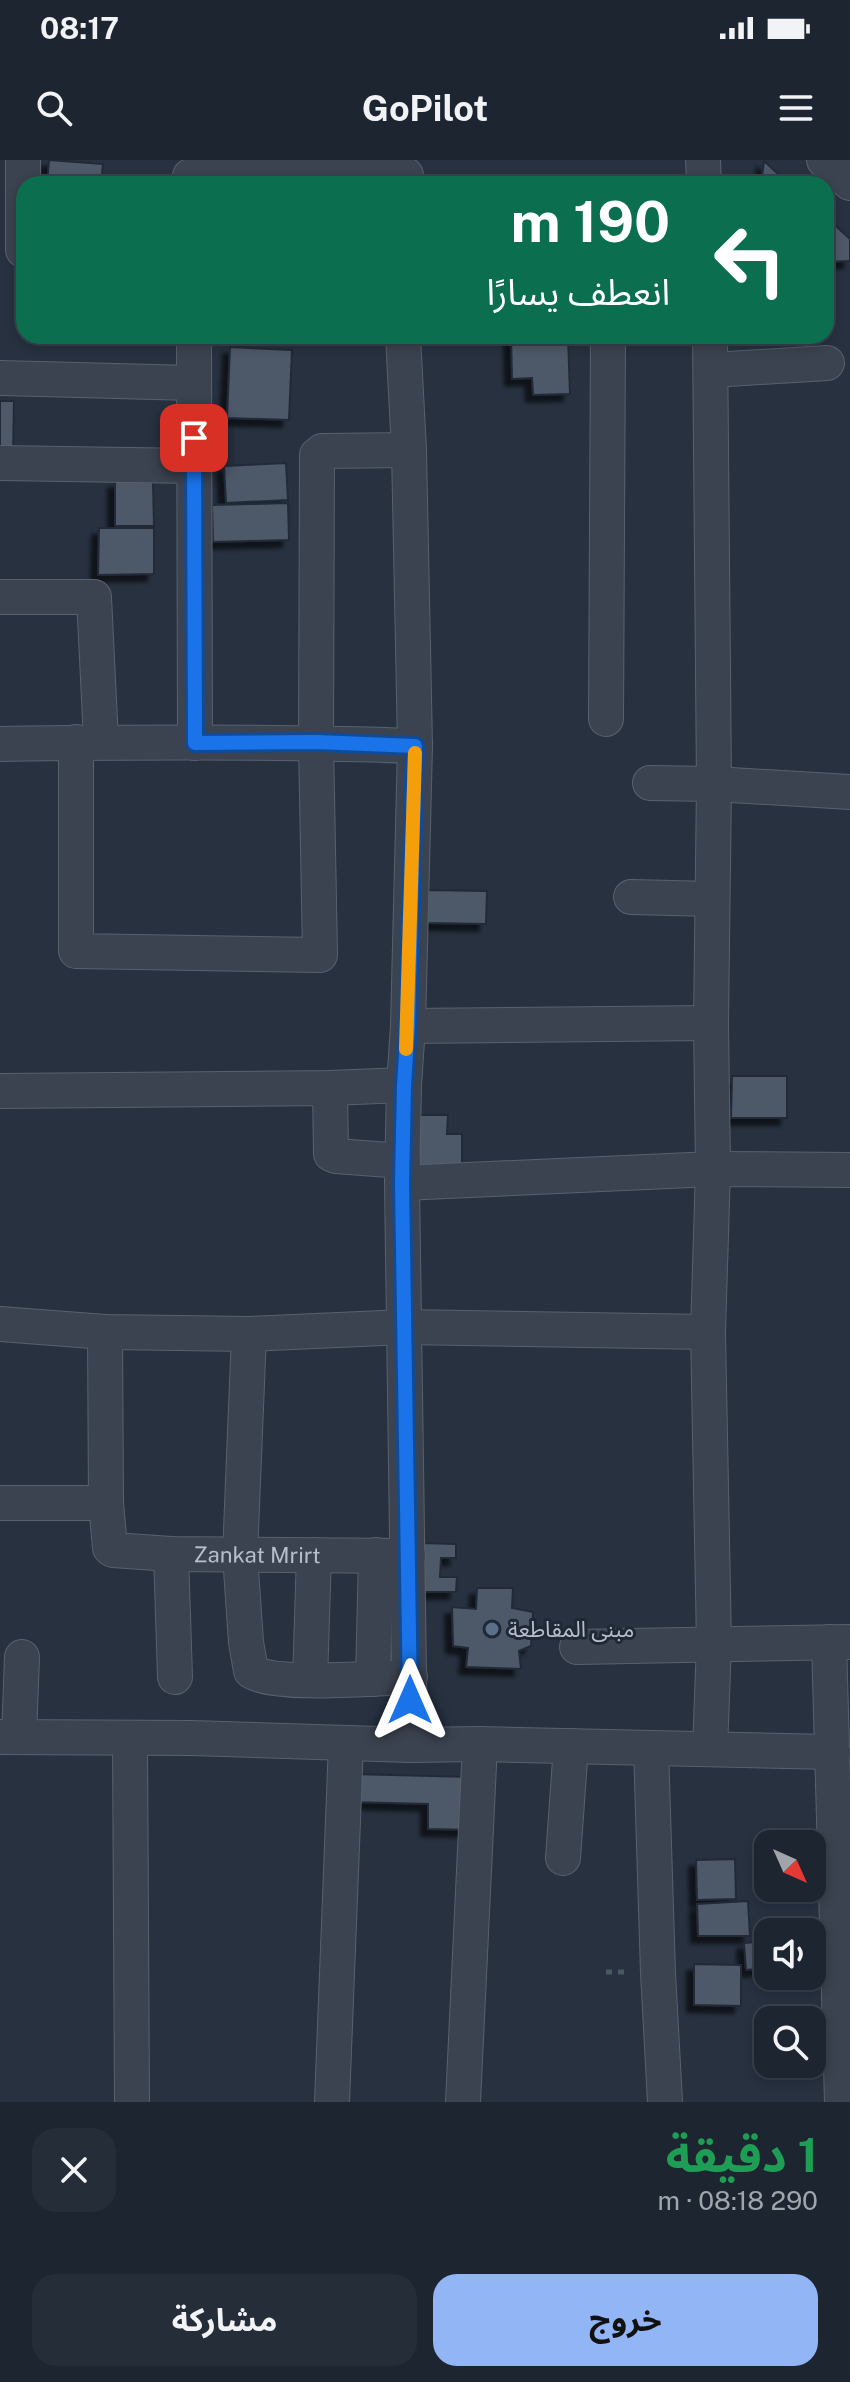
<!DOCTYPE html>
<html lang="ar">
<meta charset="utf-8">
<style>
:root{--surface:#1d2530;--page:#252d38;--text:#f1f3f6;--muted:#a0a5ab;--line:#3b424c;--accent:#92b6f5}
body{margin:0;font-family:"Public Sans","Noto Sans Arabic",sans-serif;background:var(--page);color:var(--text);direction:rtl;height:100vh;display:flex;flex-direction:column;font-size:30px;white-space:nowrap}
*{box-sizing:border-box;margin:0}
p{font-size:26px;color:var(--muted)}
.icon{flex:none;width:44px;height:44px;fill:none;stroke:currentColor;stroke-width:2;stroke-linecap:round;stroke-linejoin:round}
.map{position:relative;height:1942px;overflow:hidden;direction:ltr}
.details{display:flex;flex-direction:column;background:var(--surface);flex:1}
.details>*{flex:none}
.guide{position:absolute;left:16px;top:16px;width:818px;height:168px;border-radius:24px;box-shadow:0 4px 12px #0003,0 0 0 2px var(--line);direction:rtl;background:#0b6e4f;color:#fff;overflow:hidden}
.needle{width:52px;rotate:135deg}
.controls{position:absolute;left:754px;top:1670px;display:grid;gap:16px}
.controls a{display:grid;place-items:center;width:72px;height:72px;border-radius:16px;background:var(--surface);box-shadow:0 4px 12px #0003,0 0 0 2px var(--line);font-size:40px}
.pin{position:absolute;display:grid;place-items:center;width:68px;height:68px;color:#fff;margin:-34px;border-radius:16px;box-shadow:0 4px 12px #0006}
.me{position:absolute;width:88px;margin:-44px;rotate:0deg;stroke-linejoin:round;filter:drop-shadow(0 0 6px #0008)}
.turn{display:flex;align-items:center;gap:28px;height:168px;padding:0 32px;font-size:36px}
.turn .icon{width:104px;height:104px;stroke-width:2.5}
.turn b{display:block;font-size:56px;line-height:68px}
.round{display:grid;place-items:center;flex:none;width:84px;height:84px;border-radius:24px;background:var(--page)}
.summary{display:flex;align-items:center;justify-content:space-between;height:136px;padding:0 32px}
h1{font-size:48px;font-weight:700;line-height:60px;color:#1e9e55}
.button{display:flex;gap:16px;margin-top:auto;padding:16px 32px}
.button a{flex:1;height:92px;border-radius:24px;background:var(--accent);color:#111;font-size:32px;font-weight:700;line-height:92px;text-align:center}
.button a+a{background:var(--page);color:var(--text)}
.status{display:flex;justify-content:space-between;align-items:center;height:56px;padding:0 40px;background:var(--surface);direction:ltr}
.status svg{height:22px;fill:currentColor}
header{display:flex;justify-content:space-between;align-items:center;height:104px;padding:0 32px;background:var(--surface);font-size:36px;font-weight:700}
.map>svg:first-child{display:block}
.building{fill:#4d5869;stroke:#222a37;stroke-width:2;filter:url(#shadow)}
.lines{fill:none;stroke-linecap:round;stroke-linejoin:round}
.minor-casing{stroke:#59616d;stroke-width:36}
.path{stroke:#475b5e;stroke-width:5;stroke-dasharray:6 6;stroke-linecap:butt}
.minor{stroke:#3b4350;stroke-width:34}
.route-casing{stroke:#114b97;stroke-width:20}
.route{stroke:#1a73e8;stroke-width:14}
.slow{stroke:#f59e0b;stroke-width:14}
.service-dot{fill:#5c6f8a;stroke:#1f2835;stroke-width:3}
.labels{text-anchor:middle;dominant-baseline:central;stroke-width:6;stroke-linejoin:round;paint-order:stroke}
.street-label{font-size:22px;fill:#b7beca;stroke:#1f2835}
.poi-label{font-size:22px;fill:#b7beca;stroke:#1f2835;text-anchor:start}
</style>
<div class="status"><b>08:17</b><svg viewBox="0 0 49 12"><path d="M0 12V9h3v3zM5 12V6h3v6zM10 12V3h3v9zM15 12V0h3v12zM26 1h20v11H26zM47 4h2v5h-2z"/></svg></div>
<header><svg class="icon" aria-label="menu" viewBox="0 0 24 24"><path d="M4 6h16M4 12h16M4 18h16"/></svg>GoPilot<svg class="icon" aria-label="search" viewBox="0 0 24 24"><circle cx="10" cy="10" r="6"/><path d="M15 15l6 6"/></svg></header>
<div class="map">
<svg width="850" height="1942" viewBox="0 0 850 1942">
<defs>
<filter id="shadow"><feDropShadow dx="-7" dy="7" stdDeviation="2" flood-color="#0009"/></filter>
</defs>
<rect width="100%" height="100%" fill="#273140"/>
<g class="building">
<polygon points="49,0 103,4 101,24 47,24"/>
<polygon points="764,1 789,24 761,24"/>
<polygon points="826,57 850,79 850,101 826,102"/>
<polygon points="511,176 568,176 570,234 533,235 532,218 512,219"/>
<polygon points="230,187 292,190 289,260 227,258"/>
<polygon points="0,241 14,241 13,295 0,295"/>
<polygon points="286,303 288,340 226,343 224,306"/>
<polygon points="153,320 154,366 115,366 115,321"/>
<polygon points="288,343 289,380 213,382 212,345"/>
<polygon points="99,368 154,368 154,414 98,415"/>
<polygon points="428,730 487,731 486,764 427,763"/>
<polygon points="732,916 787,916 787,958 731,958"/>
<polygon points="417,955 448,955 447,974 462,974 462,1009 416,1008"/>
<polygon points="421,1383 456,1384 456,1398 441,1398 440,1417 457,1417 456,1432 419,1432"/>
<polygon points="477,1428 513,1428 512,1448 533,1452 531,1486 519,1491 521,1509 466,1507 468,1488 453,1486 452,1447 476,1449"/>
<polygon points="351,1614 472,1617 471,1670 428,1669 428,1644 349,1642"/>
<polygon points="735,1699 736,1739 697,1740 696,1700"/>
<polygon points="748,1741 750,1776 698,1776 697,1744"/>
<polygon points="768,1781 768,1808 746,1810 744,1783"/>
<polygon points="694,1804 741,1805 741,1846 694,1845"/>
</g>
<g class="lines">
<defs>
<g id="minor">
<polyline points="703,0 704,24"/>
<polyline points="824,0 850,23"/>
<polyline points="190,16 406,15"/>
<polyline points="23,90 23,0"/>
<polyline points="194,176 195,583"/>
<polyline points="403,176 409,290 415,586 408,866 404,925 402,1023 410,1585"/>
<polyline points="712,210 827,203"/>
<polyline points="0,218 193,223"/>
<polyline points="0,303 194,306"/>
<polyline points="0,437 94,437 101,581"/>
<polyline points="606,559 608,176"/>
<polyline points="76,582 76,791 320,795 316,582 317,295 322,291 409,290"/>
<path d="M0,584C138,582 277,581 415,586"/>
<polyline points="650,623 714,624 850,632"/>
<polyline points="631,737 712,739"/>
<polyline points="408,866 711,863"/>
<polyline points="330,928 331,994 336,996 403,1001"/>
<polyline points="0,931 330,928 404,925"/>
<polyline points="402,1023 713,1009 850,1010"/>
<polyline points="0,1164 105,1172 249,1174 405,1167 708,1172"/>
<path id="s1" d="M105,1172L106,1343L110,1388L113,1390L171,1394L408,1396"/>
<path d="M249,1174L240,1395L246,1482L251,1511C273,1527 378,1518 410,1517"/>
<polyline points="0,1343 106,1343"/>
<polyline points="171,1394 175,1517"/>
<polyline points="829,1482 842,1942"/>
<polyline points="577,1487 850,1482"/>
<polyline points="373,1519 376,1395"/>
<polyline points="310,1520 314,1395"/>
<polyline points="0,1577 191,1578 410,1585 480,1584 833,1592"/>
<polyline points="19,1577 22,1497"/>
<polyline points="130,1579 132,1942"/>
<polyline points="651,1588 658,1813 665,1942"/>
<polyline points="710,1589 714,1484 708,1172 713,1009 711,863 714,624 710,176"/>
<polyline points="563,1698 571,1586"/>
<polyline points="332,1942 346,1583"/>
<polyline points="463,1942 480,1584"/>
</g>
</defs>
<use href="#minor" class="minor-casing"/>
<polyline class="path" points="606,1812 625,1812"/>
<use href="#minor" class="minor"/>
</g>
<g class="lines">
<defs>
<polyline id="route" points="194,278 195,583 316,582 415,586 408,866 404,925 402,1023 410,1540"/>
</defs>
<use href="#route" class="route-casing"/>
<use href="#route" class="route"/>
<polyline class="slow" points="406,889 415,593"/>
</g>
<circle class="service-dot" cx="492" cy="1469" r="8"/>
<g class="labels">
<g class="street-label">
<text stroke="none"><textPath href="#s1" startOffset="364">Zankat Mrirt</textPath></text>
</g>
<g class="poi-label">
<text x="508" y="1469">مبنى المقاطعة</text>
</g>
</g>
</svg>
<div class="controls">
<a><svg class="needle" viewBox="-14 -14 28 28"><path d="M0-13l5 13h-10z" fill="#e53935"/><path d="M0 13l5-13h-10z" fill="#a0a5ab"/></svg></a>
<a><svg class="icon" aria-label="sound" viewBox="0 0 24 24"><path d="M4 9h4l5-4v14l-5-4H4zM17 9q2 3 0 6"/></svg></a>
<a><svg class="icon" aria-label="search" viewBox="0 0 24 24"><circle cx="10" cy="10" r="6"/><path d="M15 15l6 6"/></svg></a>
</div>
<div class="pin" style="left:194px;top:278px;background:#d93025"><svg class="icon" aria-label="arrive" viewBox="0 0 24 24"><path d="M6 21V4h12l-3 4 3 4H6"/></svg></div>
<svg class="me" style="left:410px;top:1540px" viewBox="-20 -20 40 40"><path d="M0-17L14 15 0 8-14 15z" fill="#1a73e8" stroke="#fff" stroke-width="4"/></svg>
<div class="guide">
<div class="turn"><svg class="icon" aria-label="left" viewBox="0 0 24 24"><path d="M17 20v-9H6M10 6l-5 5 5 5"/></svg><div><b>190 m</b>انعطف يسارًا</div></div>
</div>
</div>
<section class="details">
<div class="summary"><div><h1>1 دقيقة</h1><p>290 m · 08:18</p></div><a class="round"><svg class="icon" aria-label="close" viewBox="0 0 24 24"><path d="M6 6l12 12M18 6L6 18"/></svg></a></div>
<div class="button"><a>خروج</a><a>مشاركة</a></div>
</section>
